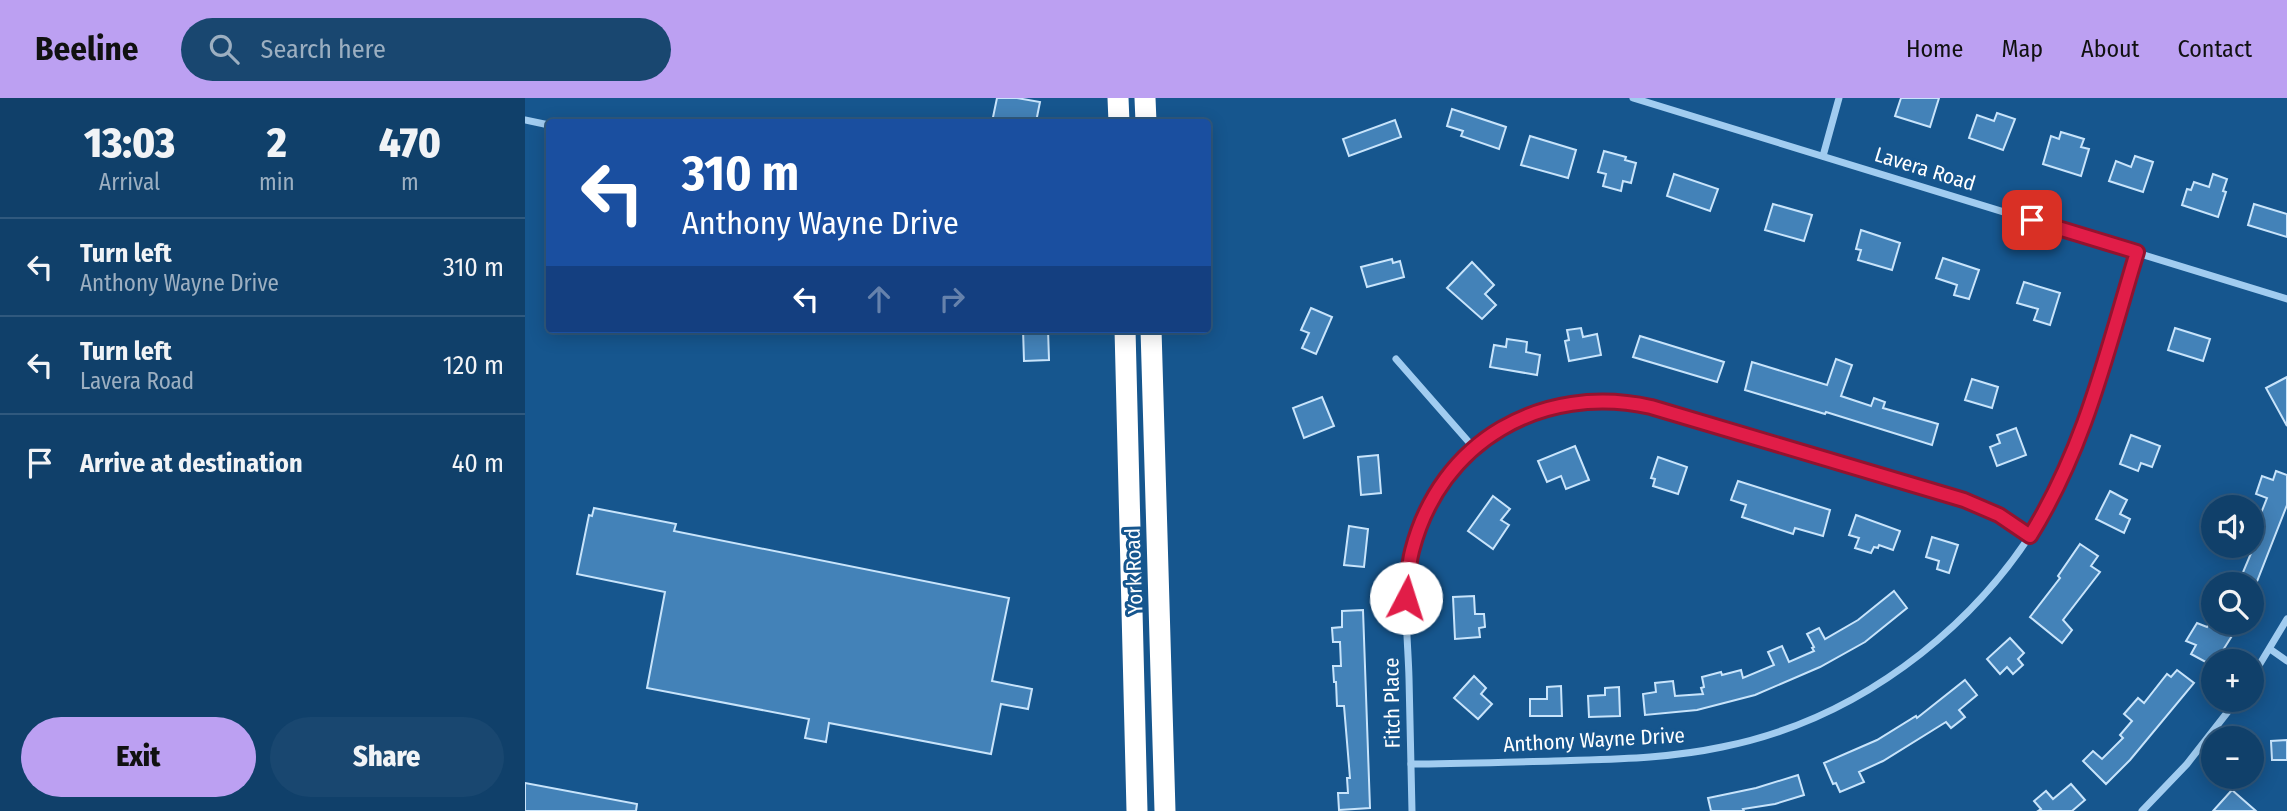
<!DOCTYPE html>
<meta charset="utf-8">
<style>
:root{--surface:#10406a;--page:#194770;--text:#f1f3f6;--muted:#9cafc1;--line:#30597e;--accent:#bca0f2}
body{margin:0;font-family:"Fira Sans Condensed",sans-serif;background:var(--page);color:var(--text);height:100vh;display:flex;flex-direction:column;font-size:26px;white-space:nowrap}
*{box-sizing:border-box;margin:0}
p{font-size:23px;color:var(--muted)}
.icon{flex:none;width:38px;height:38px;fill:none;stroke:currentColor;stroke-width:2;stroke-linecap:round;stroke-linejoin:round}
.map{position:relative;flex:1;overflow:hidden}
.details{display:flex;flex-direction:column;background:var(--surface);width:525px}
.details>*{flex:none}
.banner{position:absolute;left:21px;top:21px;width:665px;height:214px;border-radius:7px;box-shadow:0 4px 18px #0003,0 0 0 2px var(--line);background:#1a4fa0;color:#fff;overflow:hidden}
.tools{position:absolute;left:1676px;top:397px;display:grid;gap:14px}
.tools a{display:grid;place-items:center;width:63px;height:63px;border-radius:50%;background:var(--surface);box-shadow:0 4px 18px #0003,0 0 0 2px var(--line);font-size:35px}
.pin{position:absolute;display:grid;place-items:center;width:60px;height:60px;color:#fff;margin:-30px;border-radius:14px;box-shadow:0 4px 10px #0006}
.me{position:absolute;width:77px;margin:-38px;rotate:5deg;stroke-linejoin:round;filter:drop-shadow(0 0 5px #0008)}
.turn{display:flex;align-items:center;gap:24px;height:147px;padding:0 21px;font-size:32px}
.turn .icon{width:91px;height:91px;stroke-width:2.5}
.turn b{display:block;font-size:49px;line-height:60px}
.lanes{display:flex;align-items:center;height:66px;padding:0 21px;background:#0003;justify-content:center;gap:35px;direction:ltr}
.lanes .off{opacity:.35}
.eta{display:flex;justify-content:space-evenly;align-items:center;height:119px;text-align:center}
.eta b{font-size:42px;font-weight:800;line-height:49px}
.action{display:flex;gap:14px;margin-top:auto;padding:14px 21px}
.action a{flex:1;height:80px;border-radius:42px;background:var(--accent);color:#111;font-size:28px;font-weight:800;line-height:80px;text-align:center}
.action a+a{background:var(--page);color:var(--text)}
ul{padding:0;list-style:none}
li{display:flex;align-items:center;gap:21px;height:98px;padding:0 21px;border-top:2px solid var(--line)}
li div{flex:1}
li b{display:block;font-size:26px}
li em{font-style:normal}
header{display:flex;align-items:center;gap:42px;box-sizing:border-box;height:98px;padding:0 35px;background:var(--accent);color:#111}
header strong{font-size:33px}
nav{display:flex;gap:38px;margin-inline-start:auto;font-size:24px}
.search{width:490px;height:63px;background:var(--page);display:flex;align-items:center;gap:18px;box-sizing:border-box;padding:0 24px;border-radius:38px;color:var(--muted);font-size:26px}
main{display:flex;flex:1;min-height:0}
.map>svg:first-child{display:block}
.building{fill:#4382b8;stroke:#c8e4fb;stroke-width:2}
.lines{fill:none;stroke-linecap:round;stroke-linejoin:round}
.street{stroke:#a1ccf0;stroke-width:7}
.highway{stroke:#fff;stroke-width:21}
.route-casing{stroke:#92132f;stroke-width:18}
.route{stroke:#e11d48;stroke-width:12}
.labels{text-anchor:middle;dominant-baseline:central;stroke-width:6;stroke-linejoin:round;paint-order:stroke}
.street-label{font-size:21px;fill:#fff;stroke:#16568e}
</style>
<header>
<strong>Beeline</strong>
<div class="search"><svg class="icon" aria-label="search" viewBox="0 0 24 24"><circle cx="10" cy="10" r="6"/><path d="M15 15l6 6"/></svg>Search here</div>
<nav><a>Home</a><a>Map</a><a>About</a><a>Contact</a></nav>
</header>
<main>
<section class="details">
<div class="eta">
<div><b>13:03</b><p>Arrival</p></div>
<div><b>2</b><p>min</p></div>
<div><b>470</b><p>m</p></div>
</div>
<ul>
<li><svg class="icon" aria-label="left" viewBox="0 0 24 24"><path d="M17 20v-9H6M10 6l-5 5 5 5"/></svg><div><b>Turn left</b><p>Anthony Wayne Drive</p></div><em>310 m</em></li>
<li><svg class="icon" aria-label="left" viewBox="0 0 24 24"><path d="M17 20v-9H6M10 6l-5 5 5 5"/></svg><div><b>Turn left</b><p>Lavera Road</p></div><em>120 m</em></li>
<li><svg class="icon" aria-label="arrive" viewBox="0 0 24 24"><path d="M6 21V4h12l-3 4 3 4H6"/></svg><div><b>Arrive at destination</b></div><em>40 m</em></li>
</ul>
<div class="action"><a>Exit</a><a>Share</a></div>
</section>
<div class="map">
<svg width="1762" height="713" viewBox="0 0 1762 713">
<rect width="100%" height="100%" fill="#16568e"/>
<g class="building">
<polygon points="472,0 492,0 515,4 511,24 467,24"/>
<polygon points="1376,0 1414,0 1405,29 1370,18"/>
<polygon points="927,11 981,29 974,51 936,38 938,33 922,28"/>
<polygon points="1472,15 1490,21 1478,52 1444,40 1452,17 1469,23"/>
<polygon points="870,22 876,39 824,58 818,41"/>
<polygon points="1536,34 1559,41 1556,49 1564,51 1556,78 1518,66 1526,38 1534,41"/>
<polygon points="1005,38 1051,52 1043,80 996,67"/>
<polygon points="1079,53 1101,59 1100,62 1111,65 1106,85 1098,83 1096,93 1078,88 1081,76 1073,74"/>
<polygon points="1610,58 1628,64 1618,94 1584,83 1591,63 1606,69"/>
<polygon points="1149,76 1193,91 1185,113 1142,98"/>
<polygon points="1688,76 1702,81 1698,93 1701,94 1693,119 1657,107 1662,91 1666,92 1669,84 1684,89"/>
<polygon points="1248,106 1287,117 1279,143 1240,132"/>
<polygon points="1729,106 1762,116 1762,139 1723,127"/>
<polygon points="1336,132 1375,145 1367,172 1333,162 1336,152 1331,151"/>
<polygon points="1418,160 1454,172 1444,201 1429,197 1432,187 1411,180"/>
<polygon points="867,161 868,165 875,163 879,179 842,189 836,169"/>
<polygon points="947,164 969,187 960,196 971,207 957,221 922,190"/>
<polygon points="1499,184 1535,195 1525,227 1509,222 1513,211 1492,205"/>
<polygon points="786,210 807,219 791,256 777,250 784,235 776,232"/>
<polygon points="1056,230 1058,239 1072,236 1076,257 1044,263 1040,243 1044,242 1042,232"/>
<polygon points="1650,230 1685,241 1678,263 1643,252"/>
<polygon points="498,231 523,231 524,262 499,263"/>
<polygon points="1115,238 1199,264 1192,284 1108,259"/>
<polygon points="982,241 1002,244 1001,254 1015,257 1012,277 965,269 969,247 981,249"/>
<polygon points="1311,261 1327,267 1316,298 1346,308 1349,300 1360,304 1358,310 1413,326 1407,347 1301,314 1300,316 1220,292 1227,264 1302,287"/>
<polygon points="1762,279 1762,328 1741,290"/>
<polygon points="1447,281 1473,289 1467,310 1440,302"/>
<polygon points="797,299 809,328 779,340 768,310"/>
<polygon points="1491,330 1501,357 1472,368 1465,349 1475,345 1472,337"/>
<polygon points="1606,337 1635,348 1627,369 1616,365 1613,373 1595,366"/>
<polygon points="1050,348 1064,382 1041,391 1036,378 1022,384 1013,363"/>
<polygon points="853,357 856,395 836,397 833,359"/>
<polygon points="1133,359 1162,369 1153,396 1128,388 1130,381 1126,380"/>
<polygon points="1751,373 1762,377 1762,407 1731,486 1713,486 1727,453 1727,438 1742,400 1731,396 1737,378 1748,382"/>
<polygon points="1213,383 1305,412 1298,438 1270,430 1268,436 1217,419 1221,407 1206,402"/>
<polygon points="1585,393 1602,402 1595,416 1605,421 1599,435 1571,421"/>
<polygon points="968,398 985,411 976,422 984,427 968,451 943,433"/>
<polygon points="69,410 151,426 149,433 484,500 467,583 507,591 503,611 476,606 466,656 304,625 301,644 280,640 284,621 122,590 140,494 52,476 64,417 67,418"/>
<polygon points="1331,417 1375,433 1368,452 1354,447 1353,450 1349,449 1346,455 1330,450 1334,440 1324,437"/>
<polygon points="824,428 843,431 839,469 819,467"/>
<polygon points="1407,439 1433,447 1424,475 1412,471 1414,463 1401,459"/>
<polygon points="1555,446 1573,458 1566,468 1575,474 1538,522 1547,532 1537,545 1505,519 1535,480 1533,478"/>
<polygon points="1369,493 1382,510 1340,544 1295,569 1230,597 1172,612 1120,617 1118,596 1131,594 1130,585 1148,583 1150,598 1178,596 1176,590 1179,589 1177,579 1196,574 1197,577 1216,572 1218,580 1249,567 1243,554 1257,548 1264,564 1289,553 1287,550 1289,549 1282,536 1294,530 1300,541 1333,522"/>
<polygon points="949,498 950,516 959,516 960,529 954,530 955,539 930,541 928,499"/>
<polygon points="838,512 845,710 814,712 813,695 823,695 822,680 825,680 819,608 812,608 811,584 809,584 808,568 816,568 815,544 808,544 807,530 817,529 817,513"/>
<polygon points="1688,520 1689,525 1696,525 1710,533 1688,568 1666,556 1671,547 1661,543 1672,525 1682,529"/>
<polygon points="1485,540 1499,555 1493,561 1498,567 1488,576 1482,569 1475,576 1462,561"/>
<polygon points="1652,572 1669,585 1605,662 1581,686 1558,663 1568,653 1577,661 1598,640 1595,637 1607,623 1599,616 1613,600 1619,605 1642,576 1646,579"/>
<polygon points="949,578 961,590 956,596 967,606 953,621 929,600"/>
<polygon points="1440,582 1452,597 1434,612 1440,619 1426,630 1421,624 1358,663 1334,674 1339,684 1315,694 1311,685 1308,686 1299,665 1352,642 1391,618 1392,620"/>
<polygon points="1036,588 1037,618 1005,618 1005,601 1022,601 1022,589"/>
<polygon points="1094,589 1095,618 1064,619 1063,598 1080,597 1080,590"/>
<polygon points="1762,642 1762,662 1747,662 1746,643"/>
<polygon points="1273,677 1279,697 1250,706 1218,711 1219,713 1186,713 1183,700 1231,690"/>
<polygon points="0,685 112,706 111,713 0,713"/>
<polygon points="1546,686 1560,702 1547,713 1513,713 1516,711 1509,703 1521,693 1528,701"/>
<polygon points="1707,692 1731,713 1688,713"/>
</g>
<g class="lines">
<g class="street">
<polyline points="1108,0 1762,201"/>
<polyline points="0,22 24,27"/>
<polyline points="1298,58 1314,0"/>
<polyline points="871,261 949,350"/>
<polyline points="1745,551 1762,563"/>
<polyline points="1727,579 1762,521"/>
<path d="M886,666C933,666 981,664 1029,663C1085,661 1141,661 1197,649C1342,620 1470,517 1535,385C1571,313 1589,231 1612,154"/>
<path d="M887,713C886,669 885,624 884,580C883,543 878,504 884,468C894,409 932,351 986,325C1030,304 1078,299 1126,309L1439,402L1474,417L1505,438"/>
<polyline points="1617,713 1662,666 1712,602"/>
</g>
<g class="highway">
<polyline points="593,0 594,24"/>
<polyline points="620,0 621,24"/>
<polyline points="600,231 612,713"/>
<polyline points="626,231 640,713"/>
</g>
</g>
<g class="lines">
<defs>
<path id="route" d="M881,500C883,484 883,468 887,453C915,343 1017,285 1126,309L1439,402L1474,417L1505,438C1560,350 1582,253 1612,154L1507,122"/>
</defs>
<use href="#route" class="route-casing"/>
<use href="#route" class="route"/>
</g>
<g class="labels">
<g class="street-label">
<text transform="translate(1400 71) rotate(17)">Lavera Road</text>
<text transform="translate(609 473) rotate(-92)">York Road</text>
<text transform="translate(867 605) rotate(-91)">Fitch Place</text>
<text transform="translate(1069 642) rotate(-3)">Anthony Wayne Drive</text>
</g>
</g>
</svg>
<div class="tools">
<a><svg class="icon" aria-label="sound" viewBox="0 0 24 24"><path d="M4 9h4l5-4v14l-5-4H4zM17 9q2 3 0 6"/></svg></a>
<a><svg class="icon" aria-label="search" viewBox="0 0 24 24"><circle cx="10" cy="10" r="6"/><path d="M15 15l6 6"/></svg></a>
<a>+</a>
<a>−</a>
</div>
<div class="pin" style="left:1507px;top:122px;background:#d93025"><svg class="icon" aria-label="arrive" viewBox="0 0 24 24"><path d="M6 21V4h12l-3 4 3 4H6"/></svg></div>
<svg class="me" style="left:881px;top:500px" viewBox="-20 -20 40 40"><circle r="19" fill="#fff"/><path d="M0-13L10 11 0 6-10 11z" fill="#e11d48"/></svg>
<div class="banner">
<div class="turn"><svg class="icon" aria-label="left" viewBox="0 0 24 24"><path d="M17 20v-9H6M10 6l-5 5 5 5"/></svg><div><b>310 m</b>Anthony Wayne Drive</div></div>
<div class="lanes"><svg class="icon" aria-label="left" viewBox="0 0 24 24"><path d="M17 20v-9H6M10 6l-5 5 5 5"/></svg><svg class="icon off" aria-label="ahead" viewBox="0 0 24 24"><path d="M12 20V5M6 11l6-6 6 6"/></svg><svg class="icon off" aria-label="right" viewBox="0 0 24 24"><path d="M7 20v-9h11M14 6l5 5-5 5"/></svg></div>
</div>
</div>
</main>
